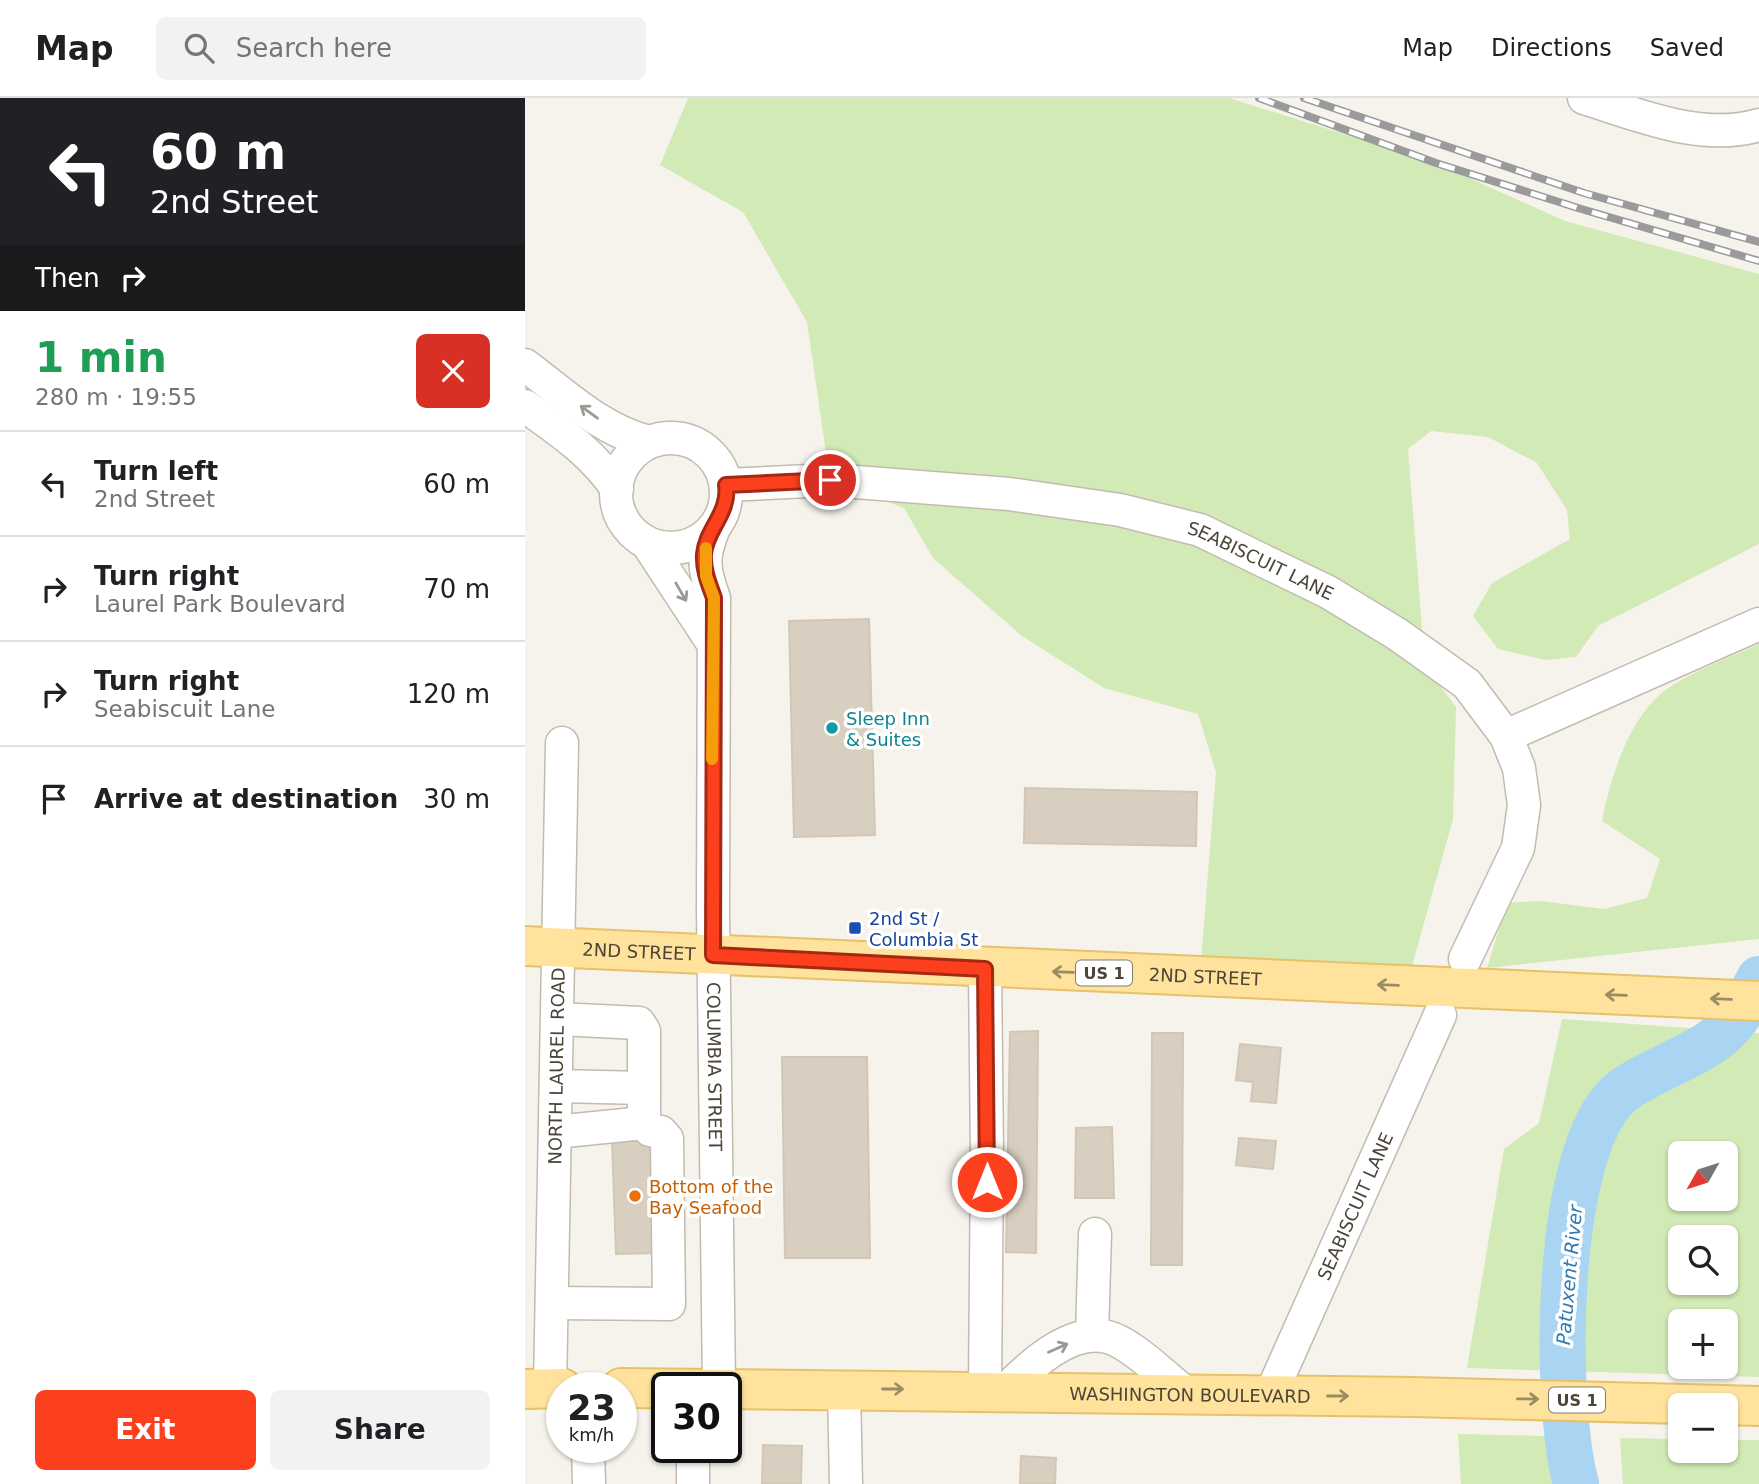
<!DOCTYPE html>
<meta charset="utf-8">
<style>
:root{--surface:#fff;--page:#f2f2f2;--text:#202124;--muted:#757577;--line:#e0e0e0;--accent:#fc3f1d}
body{margin:0;font-family:"DejaVu Sans",sans-serif;background:var(--page);color:var(--text);height:100vh;display:flex;flex-direction:column;font-size:26px;white-space:nowrap}
*{box-sizing:border-box;margin:0}
p{font-size:23px;color:var(--muted)}
.icon{flex:none;width:38px;height:38px;fill:none;stroke:currentColor;stroke-width:2;stroke-linecap:round;stroke-linejoin:round}
.map{position:relative;flex:1;overflow:hidden}
.side{display:flex;flex-direction:column;background:var(--surface);width:525px}
.side>*{flex:none}
.top-card{background:#202124;color:#fff;overflow:hidden}
.needle{width:46px;rotate:231deg}
.tools{position:absolute;left:1143px;top:1043px;display:grid;gap:14px}
.tools a{display:grid;place-items:center;width:70px;height:70px;border-radius:10px;background:var(--surface);box-shadow:0 2px 5px #0004;font-size:35px}
.speed{position:absolute;left:21px;top:1274px;display:flex;gap:14px;font-size:35px;font-weight:700;text-align:center}
.speed>*{display:grid;place-content:center;width:91px;height:91px;border-radius:50%;background:var(--surface);box-shadow:0 2px 5px #0004;line-height:1}
.speed small{font-size:18px;font-weight:400}
.speed .limit{border:4px solid #111;border-radius:10px;background:#fff;color:#111}
.pin{position:absolute;display:grid;place-items:center;width:60px;height:60px;color:#fff;margin:-30px;border:4px solid #fff;border-radius:50%;box-shadow:0 2px 7px #0007}
.me{position:absolute;width:77px;margin:-38px;rotate:0deg;stroke-linejoin:round;filter:drop-shadow(0 0 5px #0008)}
.turn{display:flex;align-items:center;gap:24px;height:147px;padding:0 35px;font-size:32px}
.turn .icon{width:91px;height:91px;stroke-width:2.5}
.turn b{display:block;font-size:49px;line-height:60px}
.then{display:flex;align-items:center;height:66px;padding:0 35px;background:#0003;gap:14px;font-size:26px}
.round{display:grid;place-items:center;flex:none;width:74px;height:74px;border-radius:10px;background:var(--page)}
.summary{display:flex;align-items:center;justify-content:space-between;height:119px;padding:0 35px}
h1{font-size:42px;font-weight:600;line-height:52px;color:#1e9e55}
.cta{display:flex;gap:14px;margin-top:auto;padding:14px 35px}
.cta a{flex:1;height:80px;border-radius:10px;background:var(--accent);color:#fff;font-size:28px;font-weight:600;line-height:80px;text-align:center}
.cta a+a{background:var(--page);color:var(--text)}
ul{padding:0;list-style:none}
li{display:flex;align-items:center;gap:21px;height:105px;padding:0 35px;border-top:2px solid var(--line)}
li div{flex:1}
li b{display:block;font-size:26px}
li em{font-style:normal}
header{display:flex;align-items:center;gap:42px;box-sizing:border-box;height:98px;padding:0 35px;background:var(--surface);border-bottom:2px solid var(--line)}
header strong{font-size:33px}
nav{display:flex;gap:38px;margin-inline-start:auto;font-size:24px}
.search{width:490px;height:63px;background:var(--page);display:flex;align-items:center;gap:18px;box-sizing:border-box;padding:0 24px;border-radius:10px;color:var(--muted);font-size:26px}
main{display:flex;flex:1;min-height:0}
.map>svg:first-child{display:block}
.green{fill:#d2eab5;fill-rule:evenodd}
.lines{fill:none;stroke-linecap:round;stroke-linejoin:round}
.river{stroke:#a9d4f2;stroke-width:46}
.building{fill:#d8cfc1;stroke:#d3c7b4;stroke-width:2}
.minor-casing{stroke:#c2bbae;stroke-width:35}
.major-casing{stroke:#e6c16a;stroke-width:42}
.minor{stroke:#fff;stroke-width:32}
.major{stroke:#ffe39c;stroke-width:38}
.rail-casing{stroke:#9a9a9a;stroke-width:8}
.rail{stroke:#fff;stroke-width:5;stroke-dasharray:16;stroke-linecap:butt}
.oneway{stroke:#9c9892}
.oneway2{stroke:#9c8c66}
.route-casing{stroke:#a42913;stroke-width:18}
.route{stroke:#fc3f1d;stroke-width:12}
.slow{stroke:#f59e0b;stroke-width:12}
.culture-dot{fill:#0f9aa8;stroke:#fff;stroke-width:2.5}
.transit-dot{fill:#1a4fb4;stroke:#fff;stroke-width:2.5}
.food-dot{fill:#e8710a;stroke:#fff;stroke-width:2.5}
.labels{text-anchor:middle;dominant-baseline:central;stroke-width:7;stroke-linejoin:round;paint-order:stroke}
.shield{fill:#fff;stroke:#817c74;stroke-width:2}
.shield-label{font-size:16px;font-weight:bold;fill:#4b4439}
.street-label{font-size:18px;fill:#4b4439;stroke:#fff}
.culture-label{font-size:18px;fill:#0d838f;stroke:#fff;text-anchor:start}
.transit-label{font-size:18px;fill:#164399;stroke:#fff;text-anchor:start}
.food-label{font-size:18px;fill:#c56008;stroke:#fff;text-anchor:start}
.water-label{font-size:19px;font-style:italic;fill:#2e7ab2;stroke:#fff}
</style>
<header>
<strong>Map</strong>
<div class="search"><svg class="icon" aria-label="search" viewBox="0 0 24 24"><circle cx="10" cy="10" r="6"/><path d="M15 15l6 6"/></svg>Search here</div>
<nav><a>Map</a><a>Directions</a><a>Saved</a></nav>
</header>
<main>
<section class="side">
<div class="top-card">
<div class="turn"><svg class="icon" aria-label="left" viewBox="0 0 24 24"><path d="M17 20v-9H6M10 6l-5 5 5 5"/></svg><div><b>60 m</b>2nd Street</div></div>
<div class="then">Then<svg class="icon" aria-label="right" viewBox="0 0 24 24"><path d="M7 20v-9h11M14 6l5 5-5 5"/></svg></div>
</div>
<div class="summary"><div><h1>1 min</h1><p>280 m · 19:55</p></div><a class="round" style="background:#d93025;color:#fff"><svg class="icon" aria-label="close" viewBox="0 0 24 24"><path d="M6 6l12 12M18 6L6 18"/></svg></a></div>
<ul>
<li><svg class="icon" aria-label="left" viewBox="0 0 24 24"><path d="M17 20v-9H6M10 6l-5 5 5 5"/></svg><div><b>Turn left</b><p>2nd Street</p></div><em>60 m</em></li>
<li><svg class="icon" aria-label="right" viewBox="0 0 24 24"><path d="M7 20v-9h11M14 6l5 5-5 5"/></svg><div><b>Turn right</b><p>Laurel Park Boulevard</p></div><em>70 m</em></li>
<li><svg class="icon" aria-label="right" viewBox="0 0 24 24"><path d="M7 20v-9h11M14 6l5 5-5 5"/></svg><div><b>Turn right</b><p>Seabiscuit Lane</p></div><em>120 m</em></li>
<li><svg class="icon" aria-label="arrive" viewBox="0 0 24 24"><path d="M6 21V4h12l-3 4 3 4H6"/></svg><div><b>Arrive at destination</b></div><em>30 m</em></li>
</ul>
<div class="cta"><a>Exit</a><a>Share</a></div>
</section>
<div class="map">
<svg width="1234" height="1386" viewBox="0 0 1234 1386">
<rect width="100%" height="100%" fill="#f6f3ec"/>
<g class="green">
<polygon points="163,0 704,0 911,65 1040,123 1234,176 1234,446 1073,528 1051,559 1020,562 973,551 948,518 967,485 1045,441 1042,412 1012,365 963,339 906,333 883,351 900,568 931,609 928,721 887,868 676,863 691,674 673,616 579,590 497,538 408,460 379,410 305,382 282,224 218,114 135,67"/>
<path d="M1234,546V841L962,870L982,805L1015,803L1079,811L1122,800L1135,761L1077,723C1085,680 1105,617 1142,591C1169,572 1205,560 1234,546Z"/>
<path d="M1037,921L1234,935V1279L942,1270L979,1051L1014,1025ZM1155,1055H1200V1101H1155ZM1155,1139H1200V1185H1155ZM1155,1223H1200V1269H1155Z"/>
<polygon points="933,1336 1027,1338 1030,1386 936,1386"/>
<polygon points="1095,1340 1155,1341 1155,1353 1200,1353 1201,1342 1234,1342 1234,1386 1098,1386"/>
</g>
<g class="lines">
<path class="river" d="M1051,1386C1029,1304 1028,1054 1095,995C1107,985 1122,978 1136,971C1190,945 1208,936 1234,881"/>
</g>
<g class="building">
<polygon points="344,521 350,737 269,739 264,523"/>
<polygon points="500,690 672,694 671,748 499,745"/>
<polygon points="513,933 511,1155 481,1154 485,934"/>
<polygon points="627,935 658,935 657,1167 626,1167"/>
<polygon points="715,946 756,950 751,1005 726,1003 728,984 711,982"/>
<polygon points="257,959 342,959 345,1160 260,1160"/>
<polygon points="587,1029 589,1100 550,1100 551,1030"/>
<polygon points="128,1040 133,1155 91,1156 87,1042"/>
<polygon points="714,1040 751,1043 748,1071 711,1067"/>
<polygon points="238,1347 277,1348 276,1386 237,1386"/>
<polygon points="496,1358 531,1360 530,1386 495,1386"/>
</g>
<g class="lines">
<defs>
<g id="minor">
<path d="M1059,0C1114,17 1176,44 1234,27"/>
<path d="M0,267C39,296 77,333 124,344"/>
<path d="M0,308C35,333 68,355 92,391"/>
<circle cx="146" cy="395" r="55"/>
<path id="s1" d="M201,387L305,382L484,396L595,412L675,432L803,494L872,536L942,586L981,638L994,670L999,707L993,750L940,861"/>
<path id="s2" d="M189,430C177,459 178,470 189,500L188,813L194,1289"/>
<polyline points="122,445 187,544"/>
<polyline points="981,638 1234,526"/>
<polyline points="460,871 462,1058 460,1292"/>
<polyline points="32,988 119,990"/>
<polyline points="30,1034 119,1025"/>
<polyline points="27,1205 144,1206 142,1041 136,1034 125,1032 119,1025 119,933 114,925 33,921"/>
<polyline points="567,1237 570,1136"/>
<path id="s3" d="M25,1290L37,645"/>
<polyline points="319,1291 321,1386"/>
<path d="M480,1293C505,1267 553,1222 593,1243C618,1256 640,1279 662,1296"/>
<path id="s4" d="M745,1298L915,917"/>
<polyline points="63,1349 64,1386"/>
<polyline points="168,1363 168,1386"/>
</g>
<g id="major">
<path id="s5" d="M0,848L1234,903"/>
<path id="s6" d="M96,1290L889,1299L1234,1308"/>
<polyline points="0,1291 37,1290"/>
</g>
</defs>
<use href="#minor" class="minor-casing"/>
<use href="#major" class="major-casing"/>
<use href="#minor" class="minor"/>
<use href="#major" class="major"/>
<defs>
<g id="rail">
<polyline points="734,0 911,65 1053,110 1234,163"/>
<polyline points="779,0 1059,95 1234,144"/>
</g>
</defs>
<use href="#rail" class="rail-casing"/>
<use href="#rail" class="rail"/>
</g>
<defs><path id="oneway-shaft" d="M-6 0H5M1.5-3L5.5 0L1.5 3" fill="none" stroke-width="1.6" stroke-linecap="round" stroke-linejoin="round" transform="scale(1.75)"/></defs>
<g class="oneway">
<use href="#oneway-shaft" transform="translate(64 314) rotate(-144)"/>
<use href="#oneway-shaft" transform="translate(156 494) rotate(60)"/>
<use href="#oneway-shaft" transform="translate(533 1250) rotate(-24)"/>
</g>
<g class="oneway2">
<use href="#oneway-shaft" transform="translate(538 874) rotate(-178)"/>
<use href="#oneway-shaft" transform="translate(863 887) rotate(-178)"/>
<use href="#oneway-shaft" transform="translate(1091 897) rotate(-178)"/>
<use href="#oneway-shaft" transform="translate(1196 901) rotate(-178)"/>
<use href="#oneway-shaft" transform="translate(368 1291)"/>
<use href="#oneway-shaft" transform="translate(813 1298)"/>
<use href="#oneway-shaft" transform="translate(1003 1301) rotate(1)"/>
</g>
<g class="lines">
<defs>
<path id="route" d="M305,382L201,387C205,415 181,431 179,456C178,472 184,486 189,500L188,857L460,871L462,1084"/>
</defs>
<use href="#route" class="route-casing"/>
<use href="#route" class="route"/>
<polyline class="slow" points="181,450 181,478 189,500 187,661"/>
</g>
<circle class="culture-dot" cx="307" cy="630" r="7"/>
<rect class="transit-dot" x="323" y="823" width="14" height="14" rx="3.5"/>
<circle class="food-dot" cx="110" cy="1098" r="7"/>
<g class="labels">
<g class="shield">
<rect x="551" y="862.5" width="56" height="25" rx="5"/>
<rect x="1024" y="1289.5" width="56" height="25" rx="5"/>
</g>
<g class="shield-label">
<text x="579" y="875">US 1</text>
<text x="1052" y="1302">US 1</text>
</g>
<g class="street-label">
<text stroke="none"><textPath href="#s1" startOffset="546">SEABISCUIT LANE</textPath></text>
<text stroke="none"><textPath href="#s5" startOffset="114">2ND STREET</textPath></text>
<text stroke="none"><textPath href="#s5" startOffset="681">2ND STREET</textPath></text>
<text stroke="none"><textPath href="#s3" startOffset="322">NORTH LAUREL ROAD</textPath></text>
<text stroke="none"><textPath href="#s2" startOffset="541">COLUMBIA STREET</textPath></text>
<text stroke="none"><textPath href="#s4" startOffset="208">SEABISCUIT LANE</textPath></text>
<text stroke="none"><textPath href="#s6" startOffset="569">WASHINGTON BOULEVARD</textPath></text>
</g>
<g class="culture-label">
<text x="321" y="620">Sleep Inn<tspan x="321" dy="21">&amp; Suites</tspan></text>
</g>
<g class="transit-label">
<text x="344" y="820">2nd St /<tspan x="344" dy="21">Columbia St</tspan></text>
</g>
<g class="food-label">
<text x="124" y="1088">Bottom of the<tspan x="124" dy="21">Bay Seafood</tspan></text>
</g>
<g class="water-label">
<text transform="translate(1044 1177) rotate(-85)">Patuxent River</text>
</g>
</g>
</svg>
<div class="tools">
<a><svg class="needle" viewBox="-14 -14 28 28"><path d="M0-13l5 13h-10z" fill="#e53935"/><path d="M0 13l5-13h-10z" fill="#757577"/></svg></a>
<a><svg class="icon" aria-label="search" viewBox="0 0 24 24"><circle cx="10" cy="10" r="6"/><path d="M15 15l6 6"/></svg></a>
<a>+</a>
<a>−</a>
</div>
<div class="speed"><div>23<small>km/h</small></div><div class="limit">30</div></div>
<div class="pin" style="left:305px;top:382px;background:#d93025"><svg class="icon" aria-label="arrive" viewBox="0 0 24 24"><path d="M6 21V4h12l-3 4 3 4H6"/></svg></div>
<svg class="me" style="left:462px;top:1084px" viewBox="-20 -20 40 40"><circle r="17" fill="#fc3f1d" stroke="#fff" stroke-width="3"/><path d="M0-11L8 9 0 5-8 9z" fill="#fff"/></svg>
</div>
</main>
